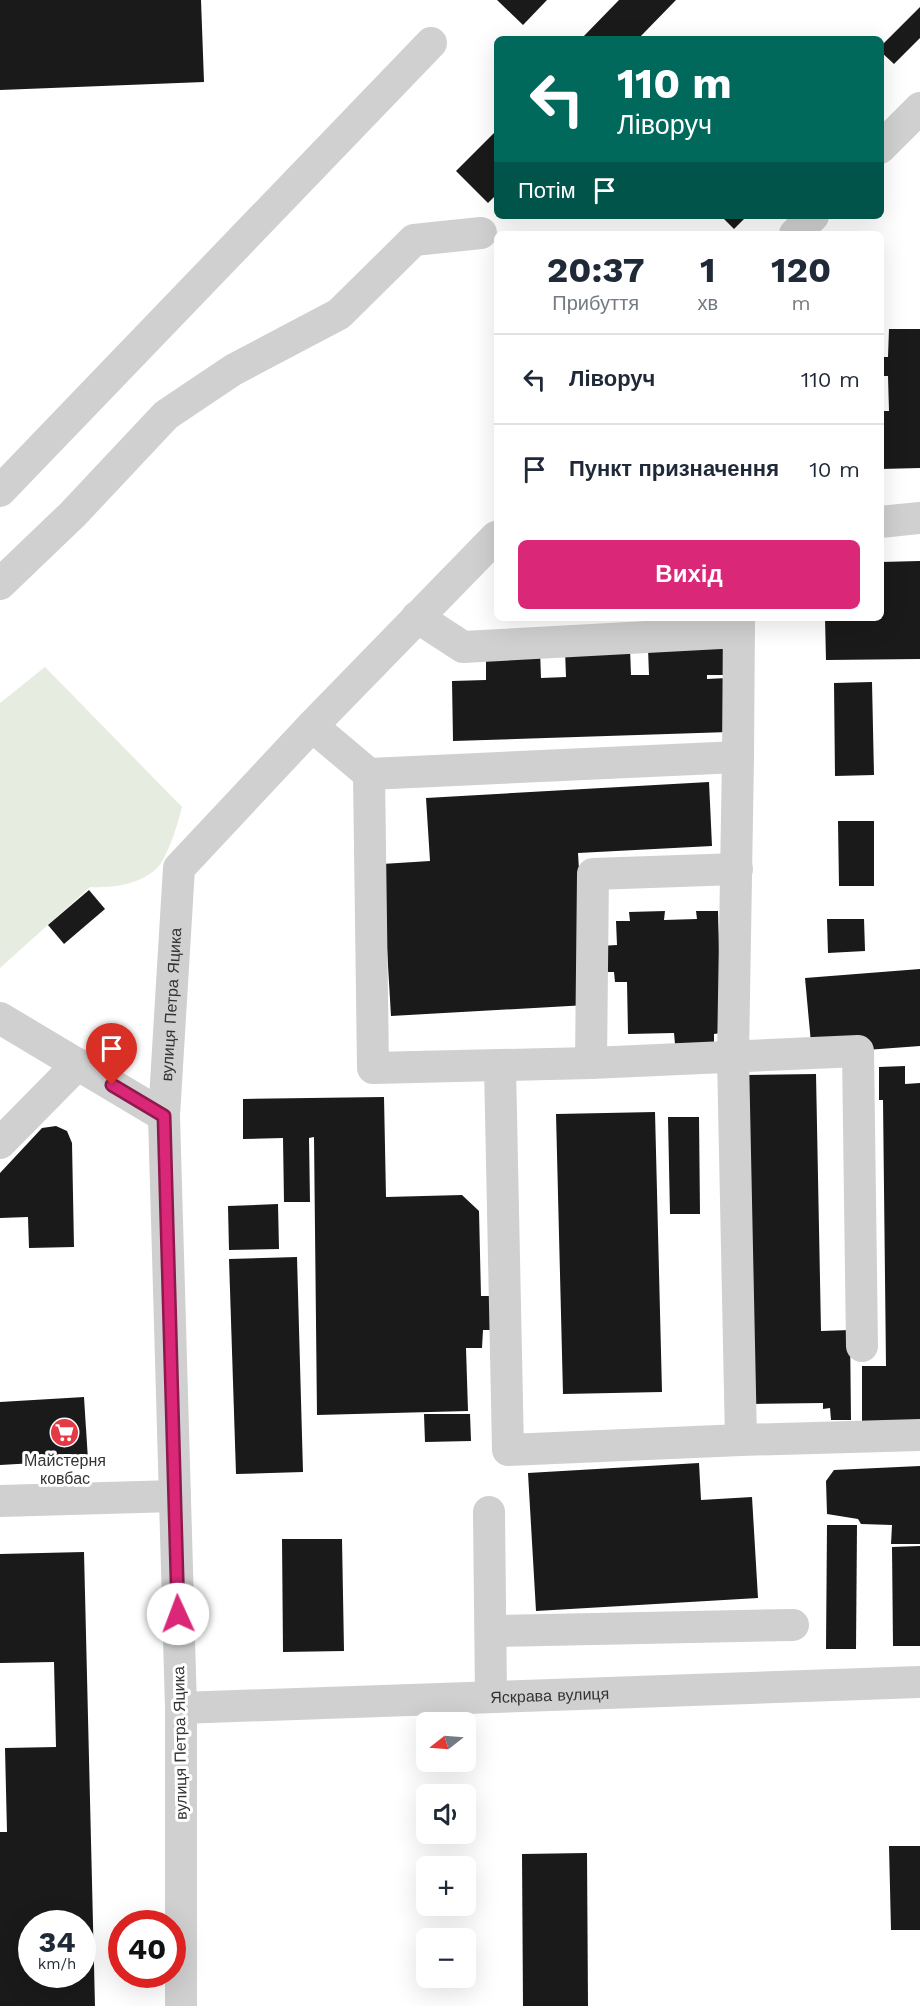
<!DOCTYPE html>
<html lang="uk">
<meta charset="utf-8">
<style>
:root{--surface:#fff;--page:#f6f6f7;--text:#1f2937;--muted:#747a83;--line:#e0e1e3;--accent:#db2777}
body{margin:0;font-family:"Work Sans",sans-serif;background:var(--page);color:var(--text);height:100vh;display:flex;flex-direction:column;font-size:22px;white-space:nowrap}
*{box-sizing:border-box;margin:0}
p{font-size:20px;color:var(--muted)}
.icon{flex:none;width:33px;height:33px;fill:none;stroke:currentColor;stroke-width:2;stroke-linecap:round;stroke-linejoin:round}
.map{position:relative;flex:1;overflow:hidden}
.details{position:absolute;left:494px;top:231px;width:390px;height:390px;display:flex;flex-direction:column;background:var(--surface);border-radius:9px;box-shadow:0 6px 24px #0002}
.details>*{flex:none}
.hud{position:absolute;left:494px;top:36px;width:390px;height:183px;border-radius:9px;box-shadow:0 6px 24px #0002;background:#00695c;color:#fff;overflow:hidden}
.needle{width:39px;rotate:253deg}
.buttons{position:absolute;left:416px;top:1712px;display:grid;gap:12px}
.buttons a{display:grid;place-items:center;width:60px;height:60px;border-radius:9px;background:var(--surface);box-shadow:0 6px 24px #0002;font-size:30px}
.speed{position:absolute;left:18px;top:1910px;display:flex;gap:12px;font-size:30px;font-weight:700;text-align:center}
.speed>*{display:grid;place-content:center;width:78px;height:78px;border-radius:50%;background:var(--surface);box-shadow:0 6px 24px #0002;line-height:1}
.speed small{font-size:15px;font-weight:400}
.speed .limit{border:9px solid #d22;background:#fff;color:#111}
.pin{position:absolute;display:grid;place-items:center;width:51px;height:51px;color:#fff;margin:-62px -26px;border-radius:50% 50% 50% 0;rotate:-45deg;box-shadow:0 0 6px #0007}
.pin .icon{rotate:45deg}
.me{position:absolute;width:66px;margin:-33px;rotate:358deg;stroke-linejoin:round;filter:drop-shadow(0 0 4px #0008)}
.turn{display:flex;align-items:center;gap:21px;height:126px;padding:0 24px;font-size:27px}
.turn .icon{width:78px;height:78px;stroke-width:2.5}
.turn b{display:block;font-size:42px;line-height:51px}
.then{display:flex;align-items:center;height:57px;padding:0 24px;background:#0003;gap:12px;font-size:22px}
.eta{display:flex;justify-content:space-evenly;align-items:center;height:102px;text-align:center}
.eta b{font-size:36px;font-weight:700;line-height:42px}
.action{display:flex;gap:12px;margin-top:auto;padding:12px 24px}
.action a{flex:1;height:69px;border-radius:9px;background:var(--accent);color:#fff;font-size:24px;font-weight:700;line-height:69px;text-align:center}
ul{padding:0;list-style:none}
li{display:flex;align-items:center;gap:18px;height:90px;padding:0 24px;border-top:2px solid var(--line)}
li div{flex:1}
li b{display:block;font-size:22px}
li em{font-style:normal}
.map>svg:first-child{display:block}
.green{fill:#e6ecdf}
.building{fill:#1a1a1a;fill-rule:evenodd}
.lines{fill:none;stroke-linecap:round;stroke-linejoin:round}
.minor{stroke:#d0d0d0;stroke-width:32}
.route-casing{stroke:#8e194d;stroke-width:15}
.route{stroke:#db2777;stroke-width:10}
.labels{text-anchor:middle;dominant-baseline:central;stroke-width:6;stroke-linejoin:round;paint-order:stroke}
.street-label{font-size:16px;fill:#333;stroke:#fff}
.poi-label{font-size:16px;fill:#333;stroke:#fff}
</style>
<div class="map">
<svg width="920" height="2006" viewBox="0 0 920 2006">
<rect width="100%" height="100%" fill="#fff"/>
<path class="green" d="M45,667L182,807C178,823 168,857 157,868C139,885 113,888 90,887L0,968V703Z"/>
<g class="building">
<polygon points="0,0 201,0 204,82 0,90"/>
<polygon points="497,0 547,0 523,25"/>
<polygon points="619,0 676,0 638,39 581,39"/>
<polygon points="920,7 920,38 894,64 880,51 880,47"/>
<polygon points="496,131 496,195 488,203 456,171"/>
<polygon points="721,216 747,216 734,229"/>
<polygon points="880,307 882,307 884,357 888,357 889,329 920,329 920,468 880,469 880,411 889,411 888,376 880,376"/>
<polygon points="920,561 920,659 826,660 825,618 880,618 880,562"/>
<polygon points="630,648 631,675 649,675 648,648 727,649 728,675 707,675 707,679 727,678 729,732 453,741 452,681 486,680 486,652 540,650 541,678 566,677 565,650"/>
<polygon points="872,682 874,775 835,776 834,683"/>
<polygon points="709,782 712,846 578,853 587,1005 391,1016 382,864 430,861 426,798"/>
<polygon points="838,821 874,821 874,886 839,886"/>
<polygon points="89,890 105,909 64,944 48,925"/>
<polygon points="665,911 664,920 697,919 696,911 718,911 721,1033 714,1034 714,1043 675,1044 674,1033 628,1034 627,982 615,982 614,972 601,972 600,946 617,945 616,921 630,921 629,912"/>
<polygon points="827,919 864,919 865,951 828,953"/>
<polygon points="920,969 920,1046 812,1054 805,978"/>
<polygon points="905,1066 905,1084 920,1083 920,1432 862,1432 862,1366 886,1366 883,1100 879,1100 879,1067"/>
<polygon points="816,1074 821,1331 850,1330 851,1420 831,1420 830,1408 823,1409 823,1403 752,1404 745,1075"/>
<polygon points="384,1097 386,1197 462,1195 479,1211 481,1296 494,1296 494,1330 483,1330 482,1348 466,1348 468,1411 317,1415 314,1137 309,1138 310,1202 284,1202 283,1138 243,1139 243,1099"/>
<polygon points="655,1112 662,1392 563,1394 556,1114"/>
<polygon points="668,1117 699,1117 700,1214 670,1214"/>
<polygon points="56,1126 67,1131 72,1143 74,1247 29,1248 28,1217 0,1218 0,1173 42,1128"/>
<polygon points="278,1204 279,1249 229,1250 228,1206"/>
<polygon points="297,1257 303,1472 236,1474 229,1259"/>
<polygon points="84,1397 88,1460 0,1465 0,1402"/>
<polygon points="424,1414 470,1414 471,1441 425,1442"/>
<polygon points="699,1463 701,1500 752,1497 758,1598 536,1611 528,1473"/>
<polygon points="920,1466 920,1544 891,1544 892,1525 861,1524 858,1519 827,1514 826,1481 834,1470"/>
<polygon points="827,1525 857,1525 856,1649 826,1649"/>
<polygon points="282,1539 342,1539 344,1651 283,1652"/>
<polygon points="920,1546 920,1646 893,1646 892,1547"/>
<path d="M84,1552L95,2006H0V1832H7L5,1748L56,1747L54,1662L0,1663V1554ZM32,1923H82V1974H32Z"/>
<polygon points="889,1846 920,1846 920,1930 891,1930"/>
<polygon points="587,1853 588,2006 523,2006 522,1854"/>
</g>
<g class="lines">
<g class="minor">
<polyline points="880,148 920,108"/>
<polyline points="795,234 813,216"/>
<polyline points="0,491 431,43"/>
<polyline points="880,522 920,518"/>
<polyline points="0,584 73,514 166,415 233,370 339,314 414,240 481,233"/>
<polyline points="417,617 463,647 739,632"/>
<polyline points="739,618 738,757 733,1057 741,1440"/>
<polyline points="312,726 369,774 373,1068 591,1063 858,1051 862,1346"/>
<polyline points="369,774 738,757"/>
<polyline points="0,1018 164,1116"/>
<polyline points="591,1063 593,874 737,869"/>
<polyline points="500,1066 508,1450 741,1440 920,1435"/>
<polyline points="0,1143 78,1064"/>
<polyline points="0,1501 175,1496"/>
<polyline points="489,1512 491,1696"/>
<polyline points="492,1631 793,1625"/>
<path id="s1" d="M181,1708L920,1682"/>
<path id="s2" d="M181,2006V1708L164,1116L179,868L312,726L496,537"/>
</g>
</g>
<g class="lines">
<defs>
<polyline id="route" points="112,1085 164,1116 178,1614"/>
</defs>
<use href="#route" class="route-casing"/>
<use href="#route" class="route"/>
</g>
<defs>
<symbol id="supermarket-disc" viewBox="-11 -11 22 22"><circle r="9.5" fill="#e63946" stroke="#fff"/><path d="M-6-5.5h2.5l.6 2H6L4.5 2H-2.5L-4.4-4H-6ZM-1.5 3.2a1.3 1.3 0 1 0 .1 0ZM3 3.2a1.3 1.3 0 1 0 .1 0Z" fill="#fff"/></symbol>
</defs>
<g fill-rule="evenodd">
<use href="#supermarket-disc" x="48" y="1416" width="33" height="33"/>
</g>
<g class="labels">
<g class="street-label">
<text stroke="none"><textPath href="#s2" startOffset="1002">вулиця Петра Яцика</textPath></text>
<text stroke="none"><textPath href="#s1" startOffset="369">Яскрава вулиця</textPath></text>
<text transform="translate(180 1743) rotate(-91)">вулиця Петра Яцика</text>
</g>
<g class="poi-label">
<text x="65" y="1460">Майстерня<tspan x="65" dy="18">ковбас</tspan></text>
</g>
</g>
</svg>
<div class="buttons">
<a><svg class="needle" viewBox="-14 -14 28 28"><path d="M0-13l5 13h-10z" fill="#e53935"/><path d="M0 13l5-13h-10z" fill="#747a83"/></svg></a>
<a><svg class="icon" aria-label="sound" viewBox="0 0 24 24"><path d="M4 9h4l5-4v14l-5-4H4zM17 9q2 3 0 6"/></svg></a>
<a>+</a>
<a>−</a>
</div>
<div class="speed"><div>34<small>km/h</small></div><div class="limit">40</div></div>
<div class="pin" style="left:112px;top:1085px;background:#d93025"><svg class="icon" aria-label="arrive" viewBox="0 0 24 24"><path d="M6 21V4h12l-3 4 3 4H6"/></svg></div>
<svg class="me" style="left:178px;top:1614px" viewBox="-20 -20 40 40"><circle r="19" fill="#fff"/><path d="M0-13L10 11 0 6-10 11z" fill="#db2777"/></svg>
<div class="hud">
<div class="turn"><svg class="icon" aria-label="left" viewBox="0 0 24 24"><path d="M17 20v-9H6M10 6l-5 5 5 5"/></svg><div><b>110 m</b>Ліворуч</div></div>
<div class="then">Потім<svg class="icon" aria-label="arrive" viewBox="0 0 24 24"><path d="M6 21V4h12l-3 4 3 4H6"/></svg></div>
</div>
<section class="details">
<div class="eta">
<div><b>20:37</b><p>Прибуття</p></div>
<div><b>1</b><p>хв</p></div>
<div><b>120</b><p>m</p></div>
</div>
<ul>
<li><svg class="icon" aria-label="left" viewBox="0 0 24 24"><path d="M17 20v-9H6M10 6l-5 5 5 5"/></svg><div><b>Ліворуч</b></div><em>110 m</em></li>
<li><svg class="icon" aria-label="arrive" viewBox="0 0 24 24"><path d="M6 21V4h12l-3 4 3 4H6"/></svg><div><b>Пункт призначення</b></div><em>10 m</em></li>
</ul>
<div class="action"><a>Вихід</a></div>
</section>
</div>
